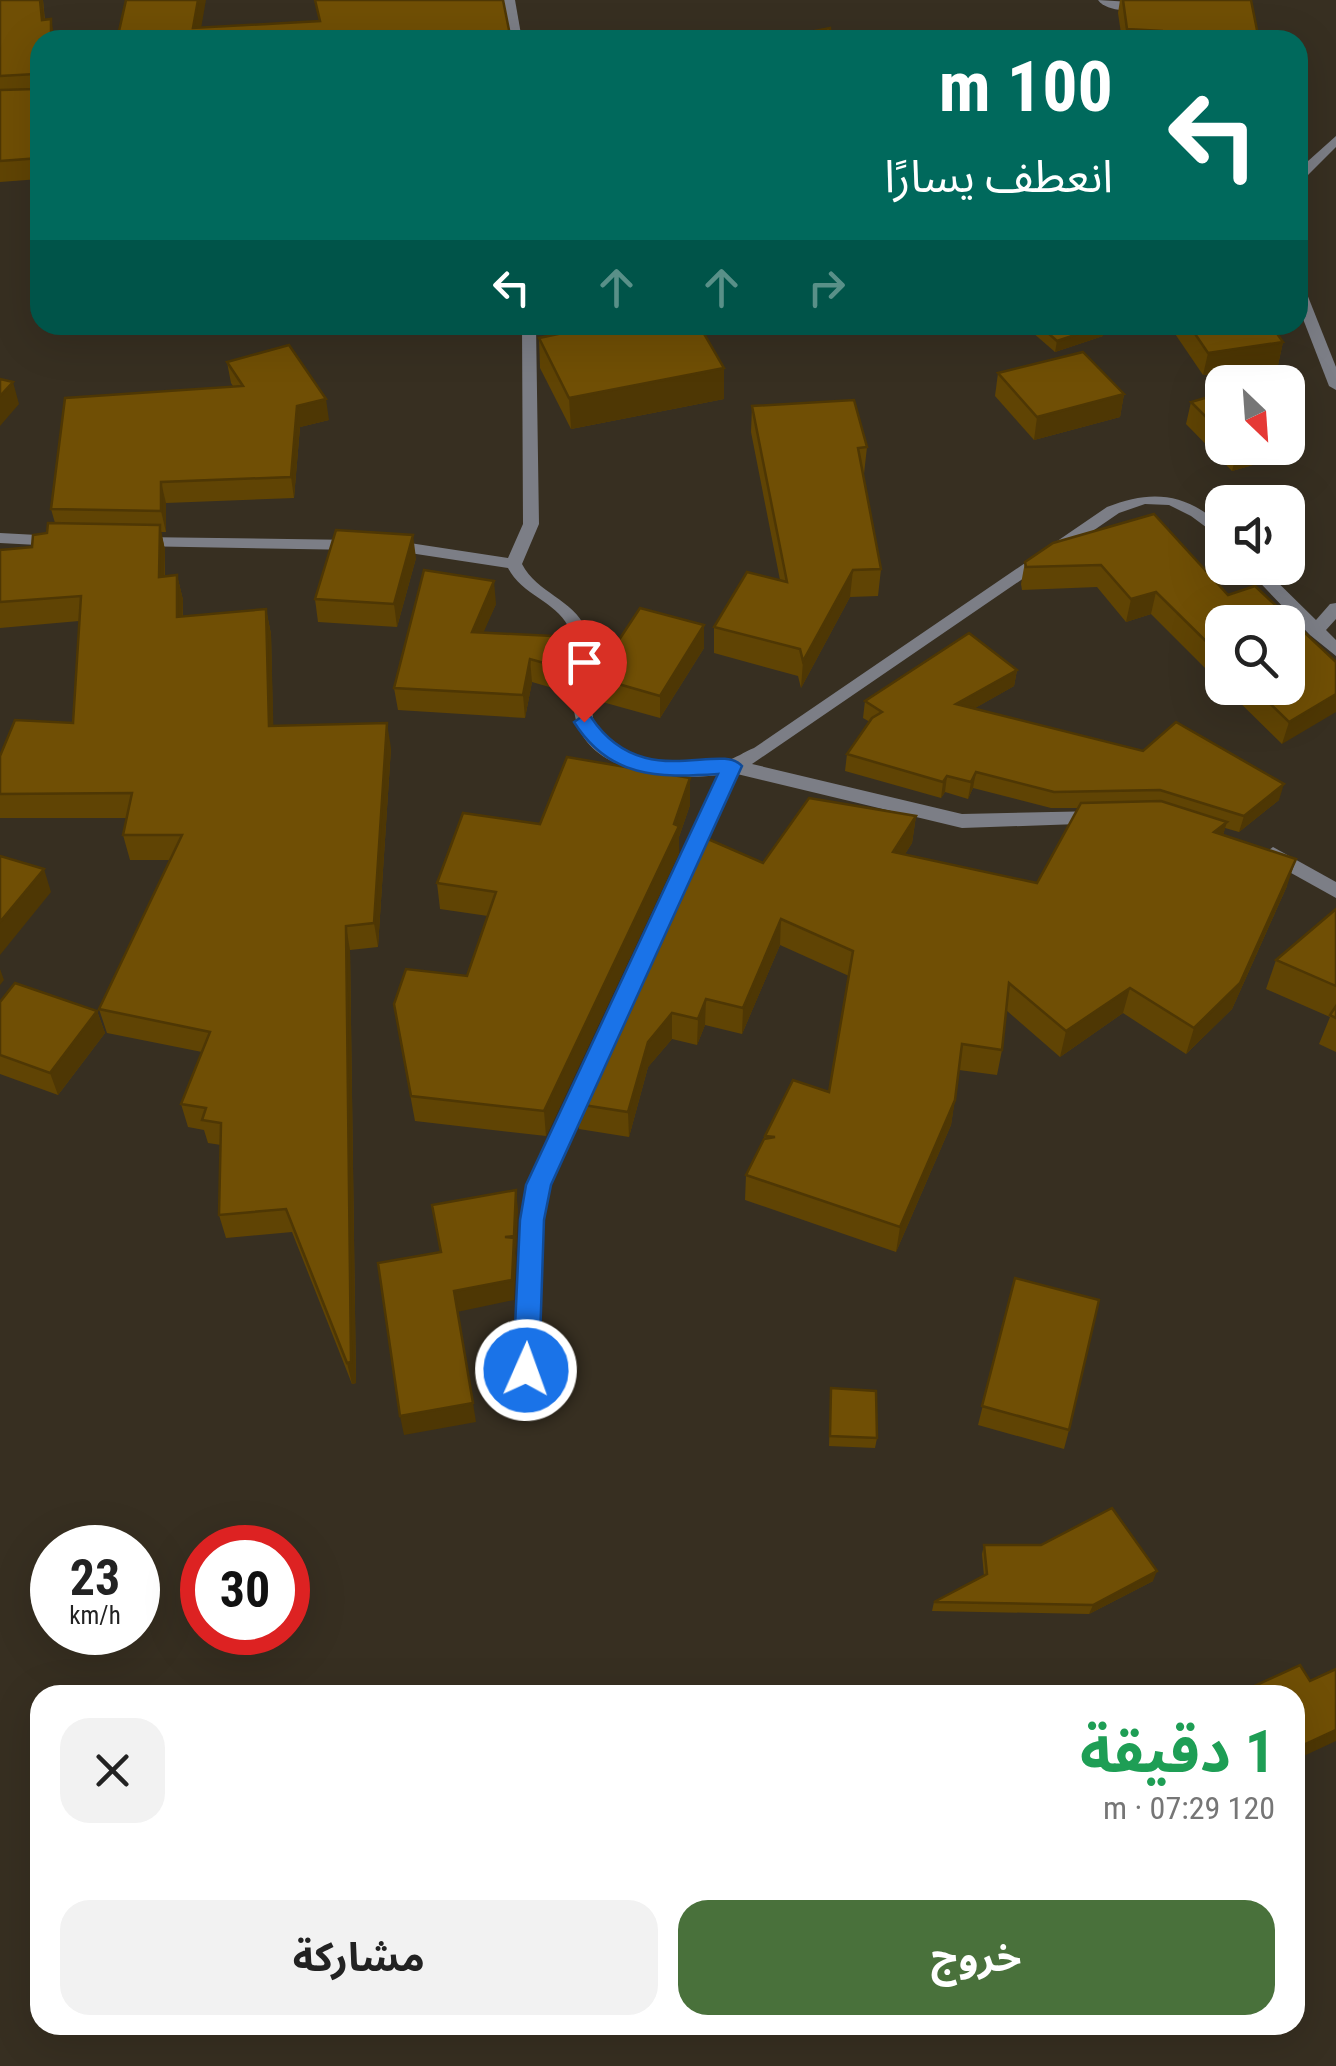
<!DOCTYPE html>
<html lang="ar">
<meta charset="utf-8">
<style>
:root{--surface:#fff;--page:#f2f2f2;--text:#222;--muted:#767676;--accent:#49713b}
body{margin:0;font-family:"Roboto Condensed","Noto Sans Arabic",sans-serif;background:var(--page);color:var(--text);direction:rtl;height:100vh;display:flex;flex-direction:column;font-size:38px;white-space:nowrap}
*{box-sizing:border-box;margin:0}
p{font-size:32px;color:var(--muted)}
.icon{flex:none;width:55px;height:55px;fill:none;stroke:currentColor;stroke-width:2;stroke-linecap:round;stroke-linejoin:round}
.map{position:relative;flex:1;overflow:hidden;direction:ltr}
.sheet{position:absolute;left:30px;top:1685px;width:1275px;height:350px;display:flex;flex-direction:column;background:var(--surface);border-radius:30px;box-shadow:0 10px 40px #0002;direction:rtl}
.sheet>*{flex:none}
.top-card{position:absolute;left:30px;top:30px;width:1278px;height:305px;border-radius:30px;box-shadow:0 10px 40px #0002;direction:rtl;background:#00695c;color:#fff;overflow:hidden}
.needle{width:65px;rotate:155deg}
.fabs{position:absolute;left:1205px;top:365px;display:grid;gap:20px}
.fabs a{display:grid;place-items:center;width:100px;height:100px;border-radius:20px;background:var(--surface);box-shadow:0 10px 40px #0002;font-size:50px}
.speed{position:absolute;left:30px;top:1525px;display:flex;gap:20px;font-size:50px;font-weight:700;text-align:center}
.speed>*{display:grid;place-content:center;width:130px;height:130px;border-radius:50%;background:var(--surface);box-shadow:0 10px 40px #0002;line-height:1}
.speed small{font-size:25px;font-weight:400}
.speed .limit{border:15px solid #d22;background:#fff;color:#111}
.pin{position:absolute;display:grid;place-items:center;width:85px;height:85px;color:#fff;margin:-102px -42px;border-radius:50% 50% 50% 0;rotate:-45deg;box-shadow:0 0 10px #0007}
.pin .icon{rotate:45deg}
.me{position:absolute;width:110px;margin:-55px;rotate:2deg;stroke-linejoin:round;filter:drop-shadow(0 0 8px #0008)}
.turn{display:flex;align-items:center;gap:35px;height:210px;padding:0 30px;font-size:45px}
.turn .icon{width:130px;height:130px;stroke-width:2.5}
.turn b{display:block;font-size:70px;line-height:85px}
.lanes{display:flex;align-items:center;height:95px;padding:0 30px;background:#0003;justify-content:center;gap:50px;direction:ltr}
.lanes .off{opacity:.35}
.round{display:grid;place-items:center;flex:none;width:105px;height:105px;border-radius:30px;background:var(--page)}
.summary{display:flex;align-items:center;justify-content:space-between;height:170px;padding:0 30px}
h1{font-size:60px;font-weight:700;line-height:75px;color:#1e9e55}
.button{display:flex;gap:20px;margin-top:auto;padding:20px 30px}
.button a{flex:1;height:115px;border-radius:30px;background:var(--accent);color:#fff;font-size:40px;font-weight:700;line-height:115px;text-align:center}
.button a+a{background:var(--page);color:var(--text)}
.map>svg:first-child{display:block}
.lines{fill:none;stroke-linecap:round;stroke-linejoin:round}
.street{fill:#7c7e86;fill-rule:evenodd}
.wall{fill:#604404}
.shaded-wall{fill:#4e3704}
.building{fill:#704f05;stroke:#4e3704;stroke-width:2.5}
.route{fill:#1a73e8;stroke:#114b97;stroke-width:2.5}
</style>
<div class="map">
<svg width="1336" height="2066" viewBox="0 0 1336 2066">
<rect width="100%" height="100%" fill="#372f21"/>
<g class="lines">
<g class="street">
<polygon points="503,0 515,0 522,40 510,40"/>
<path d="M1098,0L1131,2L1137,6C1127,13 1105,10 1098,0Z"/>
<polygon points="1336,136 1336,147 1303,180 1298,181 1298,170"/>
<polygon points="1298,285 1305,289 1336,367 1336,390 1329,386 1298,306"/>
<path d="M522,325H536L539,524L522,564C537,593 573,599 586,629C591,641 596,654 596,667C597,685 588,703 594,721C608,764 689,770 726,761C736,758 744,752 754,748L1107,507C1152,489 1186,493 1222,526V539L1191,516L1169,505L1145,504L1119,513L752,764L962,814L1100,811L1106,813L1109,818L1106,823L962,828L737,774L549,1185L543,1220L537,1370L534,1377L526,1380L518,1377L515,1370L521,1220L527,1185L719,775C672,781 586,774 575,716C568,683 589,666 568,626C555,601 522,595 508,568L390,550L382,545L390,540L508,558L523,524Z"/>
<polygon points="0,533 56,536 64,541 56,546 0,543"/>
<polygon points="140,537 356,540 364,545 356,550 134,546 132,542"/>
<polygon points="1246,568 1263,568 1316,620 1330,604 1336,603 1336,619 1326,630 1336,640 1336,656 1310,635"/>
<polygon points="1273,847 1336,882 1336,898 1266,859 1264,854"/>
</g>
</g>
<g class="wall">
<polygon points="0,0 43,0 45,20 55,39 40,40 40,179 0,182"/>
<polygon points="1120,0 1251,0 1259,40 1122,40 1118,13"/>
<polygon points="1024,325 1105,325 1103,336 1055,352"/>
<polygon points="1169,325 1271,325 1283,342 1278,365 1203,375"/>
<polygon points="539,338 724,368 724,399 571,429 540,368"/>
<polygon points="227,362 329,420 300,427 294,498 166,503 166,532 161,532 165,550 165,576 177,575 183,600 183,617 266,609 271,634 273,726 391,748 378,947 350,950 356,1383 352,1384 292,1232 226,1238 219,1215 221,1145 208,1143 204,1130 188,1127 181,1104 202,1052 107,1033 99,1009 170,860 130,860 123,835 127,818 0,818 0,756 73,723 79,621 0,628 0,550 32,547 55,523 51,509 233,386 231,383"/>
<polygon points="998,373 1124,394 1120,417 1034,440 995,396"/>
<polygon points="1222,393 1222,448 1288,448 1288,455 1232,471 1186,424 1191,402"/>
<polygon points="752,406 867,447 864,474 863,474 881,569 878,596 850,597 801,688 798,676 714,653 714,627 780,580 751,432"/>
<polygon points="1053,543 1228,595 1336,662 1282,744 1225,688 1288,688 1222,622 1222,685 1151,614 1126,622 1097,587 1022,590 1021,584 1025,562"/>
<polygon points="416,558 397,627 318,622 315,599"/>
<polygon points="496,604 483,632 573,637 574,660 570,693 532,682 525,718 398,710 394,688"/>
<polygon points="704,625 704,648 660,718 595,700 594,677 619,640"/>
<polygon points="1017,670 1014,686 975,708 1279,800 1239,832 1225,828 1223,835 1287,886 1232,1009 1186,1054 1123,1013 1060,1057 1006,1010 1002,1050 997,1075 959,1070 951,1125 896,1252 745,1200 746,1175 765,1136 829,1092 849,976 780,945 742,1034 705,1025 697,1045 672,1039 648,1067 629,1137 579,1129 577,1104 763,863 916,816 912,843 905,854 1037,883 1078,808 1051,808 973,788 968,799 945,792 941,798 845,771 847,754 870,722 863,718 865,701"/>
<polygon points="690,805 679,837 679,853 546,1136 415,1121 398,1029 467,976 488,916 440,909 437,883 540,824"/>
<polygon points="1336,909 1336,1052 1319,1044 1330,1017 1266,989 1276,960"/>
<polygon points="0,1002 97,1011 105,1033 58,1095 0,1074"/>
<polygon points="1015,1278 1069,1430 1064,1449 978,1425"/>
<polygon points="831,1388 877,1438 875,1448 829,1446"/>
<polygon points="984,1545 1153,1581 1089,1614 932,1611 934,1602 984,1576 982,1554"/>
</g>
<g class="shaded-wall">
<polygon points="40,0 43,0 46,40 42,20"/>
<polygon points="198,0 206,0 199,40 193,28"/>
<polygon points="51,19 55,40 51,40"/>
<polygon points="1105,325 1103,336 1055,352 1057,341"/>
<polygon points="1283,342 1278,365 1203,375 1208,353"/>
<polygon points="724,368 724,399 571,429 569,398"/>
<polygon points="13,382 19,404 0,426 0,396"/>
<polygon points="1124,394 1120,417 1034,440 1037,417"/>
<polygon points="326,399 329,420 300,427 294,498 291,477 297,406"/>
<polygon points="1294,433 1288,455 1232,471 1238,448 1288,448 1288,434"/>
<polygon points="161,482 166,503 166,532 161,511"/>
<polygon points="160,525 165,550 164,602 159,577"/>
<polygon points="413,535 416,558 397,627 394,604"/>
<polygon points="853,570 850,597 801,688 803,661"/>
<polygon points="177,575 183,600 182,642 177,617"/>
<polygon points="494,581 496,604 474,654 472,632"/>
<polygon points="1156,592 1151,614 1126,622 1131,599"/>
<polygon points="266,609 271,634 274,751 269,726"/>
<polygon points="704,625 704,648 660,718 660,696"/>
<polygon points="573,637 574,660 570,693 569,670"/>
<polygon points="530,659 532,682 525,718 523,695"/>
<polygon points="1017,670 1014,686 954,720 956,704"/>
<polygon points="1336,694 1336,712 1282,744 1289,722"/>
<polygon points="387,723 391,748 378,947 374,923"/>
<polygon points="976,772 973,788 968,799 971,782"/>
<polygon points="947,776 945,792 941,798 943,782"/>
<polygon points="690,778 690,805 679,837 679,853 546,1136 544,1111 674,824"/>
<polygon points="1284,784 1279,800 1239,832 1244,816"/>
<polygon points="916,816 912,843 890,878 893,852"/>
<polygon points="1227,822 1219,848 1214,832"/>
<polygon points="1296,859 1287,886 1232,1009 1186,1054 1194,1028"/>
<polygon points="44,869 51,892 0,955 0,922"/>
<polygon points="781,919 780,945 742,1034 743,1008"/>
<polygon points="346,926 350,950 356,1383 352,1384 347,1363"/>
<polygon points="0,969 4,980 0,985"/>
<polygon points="1130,988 1123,1013 1060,1057 1066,1031"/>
<polygon points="706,999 705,1025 697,1045 698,1019"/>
<polygon points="97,1011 105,1033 58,1095 50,1073"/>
<polygon points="672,1013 672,1039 648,1067 629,1137 628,1112 648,1042"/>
<polygon points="955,1100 951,1125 896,1252 900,1227"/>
<polygon points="516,1190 518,1210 516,1256 514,1236"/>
<polygon points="514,1238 516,1259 514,1300 457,1312 454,1291"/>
<polygon points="473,1403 476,1422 404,1435 400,1416"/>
<polygon points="1157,1571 1153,1581 1089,1614 1093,1605"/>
<polygon points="1336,1730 1336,1741 1295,1760 1295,1749"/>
</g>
<g class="building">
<polygon points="0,0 40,0 42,20 51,19 51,40 40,40 40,158 0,161 0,90 35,89 39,86 35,74 0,76"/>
<polygon points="126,0 198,0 193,28 320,21 315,0 503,0 511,40 117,40"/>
<polygon points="1123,0 1251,0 1259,40 1164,40 1162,31 1127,29"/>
<polygon points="830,28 831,40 769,40"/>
<polygon points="601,325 699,325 724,368 569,398 539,338"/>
<polygon points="1039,325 1105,325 1057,341"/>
<polygon points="1189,325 1271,325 1283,342 1208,353"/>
<polygon points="289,345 326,399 297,406 291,477 161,482 161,511 51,509 65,398 243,386 227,362"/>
<polygon points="1083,352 1124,394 1037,417 998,373"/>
<polygon points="0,379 13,382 0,396"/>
<polygon points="1222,393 1222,433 1191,402"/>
<polygon points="854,400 867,447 858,448 881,569 853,570 803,661 800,649 714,627 747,572 787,582 752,406"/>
<polygon points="1154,514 1228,595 1255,586 1336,662 1336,694 1289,722 1254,688 1288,688 1288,622 1222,622 1222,657 1156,592 1131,599 1101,565 1026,567 1025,562 1053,543"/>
<polygon points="48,523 160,525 159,577 177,575 177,617 266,609 269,726 387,723 374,923 346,926 351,1362 347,1363 286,1209 219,1215 221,1123 202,1120 206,1108 181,1104 210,1032 99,1009 182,835 123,835 132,793 0,794 0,756 15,720 73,723 81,596 0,602 0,550 32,547 33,535 47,533"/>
<polygon points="336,530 413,535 394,604 315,599"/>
<polygon points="424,570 494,581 472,632 573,637 569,670 530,659 523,695 394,688"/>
<polygon points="640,608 704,625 660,696 594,677 597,639 619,640"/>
<polygon points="969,633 1017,670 956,704 1143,751 1176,722 1284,784 1244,816 1160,790 1054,792 976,772 971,782 947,776 943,782 847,754 872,718 882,712 865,701"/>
<polygon points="567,757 690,778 674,824 679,826 544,1111 411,1096 394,1004 406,969 467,976 496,892 437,883 463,813 540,824"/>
<polygon points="809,798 916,816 893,852 1037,883 1081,803 1161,801 1227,822 1214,832 1296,859 1240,983 1194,1028 1130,988 1066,1031 1009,983 1002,1050 962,1044 955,1100 900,1227 746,1175 764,1139 775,1137 765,1136 793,1080 829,1092 853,951 781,919 743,1008 706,999 698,1019 672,1013 648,1042 628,1112 577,1104 701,836 763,863"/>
<polygon points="0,856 44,869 0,922"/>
<polygon points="1336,909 1336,986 1276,960"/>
<polygon points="15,983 97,1011 50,1073 0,1055 0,1002"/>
<polygon points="1336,1006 1336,1018 1330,1015"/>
<polygon points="516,1190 514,1236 505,1237 514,1238 512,1280 454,1291 473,1403 400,1416 378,1263 441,1252 432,1205"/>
<polygon points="1015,1278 1099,1300 1069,1430 982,1406"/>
<polygon points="831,1388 876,1391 877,1438 830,1436"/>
<polygon points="1112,1508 1157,1571 1093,1605 934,1602 987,1574 984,1545 1041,1545"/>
<polygon points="1300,1665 1310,1681 1336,1669 1336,1730 1295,1749 1295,1695 1235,1695"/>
</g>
<path class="route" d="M584,715L591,717C642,794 720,741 742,766L551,1185L544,1220L539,1370L535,1378L526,1382L517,1378L513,1370L520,1220L526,1185L718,774C658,778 609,778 574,722Z"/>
</svg>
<div class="fabs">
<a><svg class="needle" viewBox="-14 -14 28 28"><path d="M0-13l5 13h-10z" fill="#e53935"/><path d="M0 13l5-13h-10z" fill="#767676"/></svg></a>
<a><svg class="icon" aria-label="sound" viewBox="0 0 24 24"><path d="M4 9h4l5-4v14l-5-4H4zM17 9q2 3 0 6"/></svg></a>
<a><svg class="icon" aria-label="search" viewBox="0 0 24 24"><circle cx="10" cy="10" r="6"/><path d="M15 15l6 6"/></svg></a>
</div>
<div class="speed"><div>23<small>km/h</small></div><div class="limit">30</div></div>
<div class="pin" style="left:584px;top:722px;background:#d93025"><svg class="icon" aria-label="arrive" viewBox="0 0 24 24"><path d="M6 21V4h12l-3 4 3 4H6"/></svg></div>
<svg class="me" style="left:526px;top:1370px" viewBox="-20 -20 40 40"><circle r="17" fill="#1a73e8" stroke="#fff" stroke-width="3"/><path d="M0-11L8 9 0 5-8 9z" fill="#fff"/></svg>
<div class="top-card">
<div class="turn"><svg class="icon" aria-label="left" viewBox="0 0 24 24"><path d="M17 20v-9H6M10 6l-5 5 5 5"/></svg><div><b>100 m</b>انعطف يسارًا</div></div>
<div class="lanes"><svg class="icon" aria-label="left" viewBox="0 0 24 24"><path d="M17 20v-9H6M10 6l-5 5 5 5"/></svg><svg class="icon off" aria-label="ahead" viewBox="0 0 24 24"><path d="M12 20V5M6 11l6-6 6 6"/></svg><svg class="icon off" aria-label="ahead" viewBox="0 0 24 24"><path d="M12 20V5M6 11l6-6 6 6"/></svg><svg class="icon off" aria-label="right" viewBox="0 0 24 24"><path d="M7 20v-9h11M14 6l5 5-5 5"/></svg></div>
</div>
<section class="sheet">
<div class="summary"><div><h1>1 دقيقة</h1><p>120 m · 07:29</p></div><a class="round"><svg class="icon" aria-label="close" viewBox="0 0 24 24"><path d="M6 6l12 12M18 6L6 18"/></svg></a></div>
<div class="button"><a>خروج</a><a>مشاركة</a></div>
</section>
</div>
